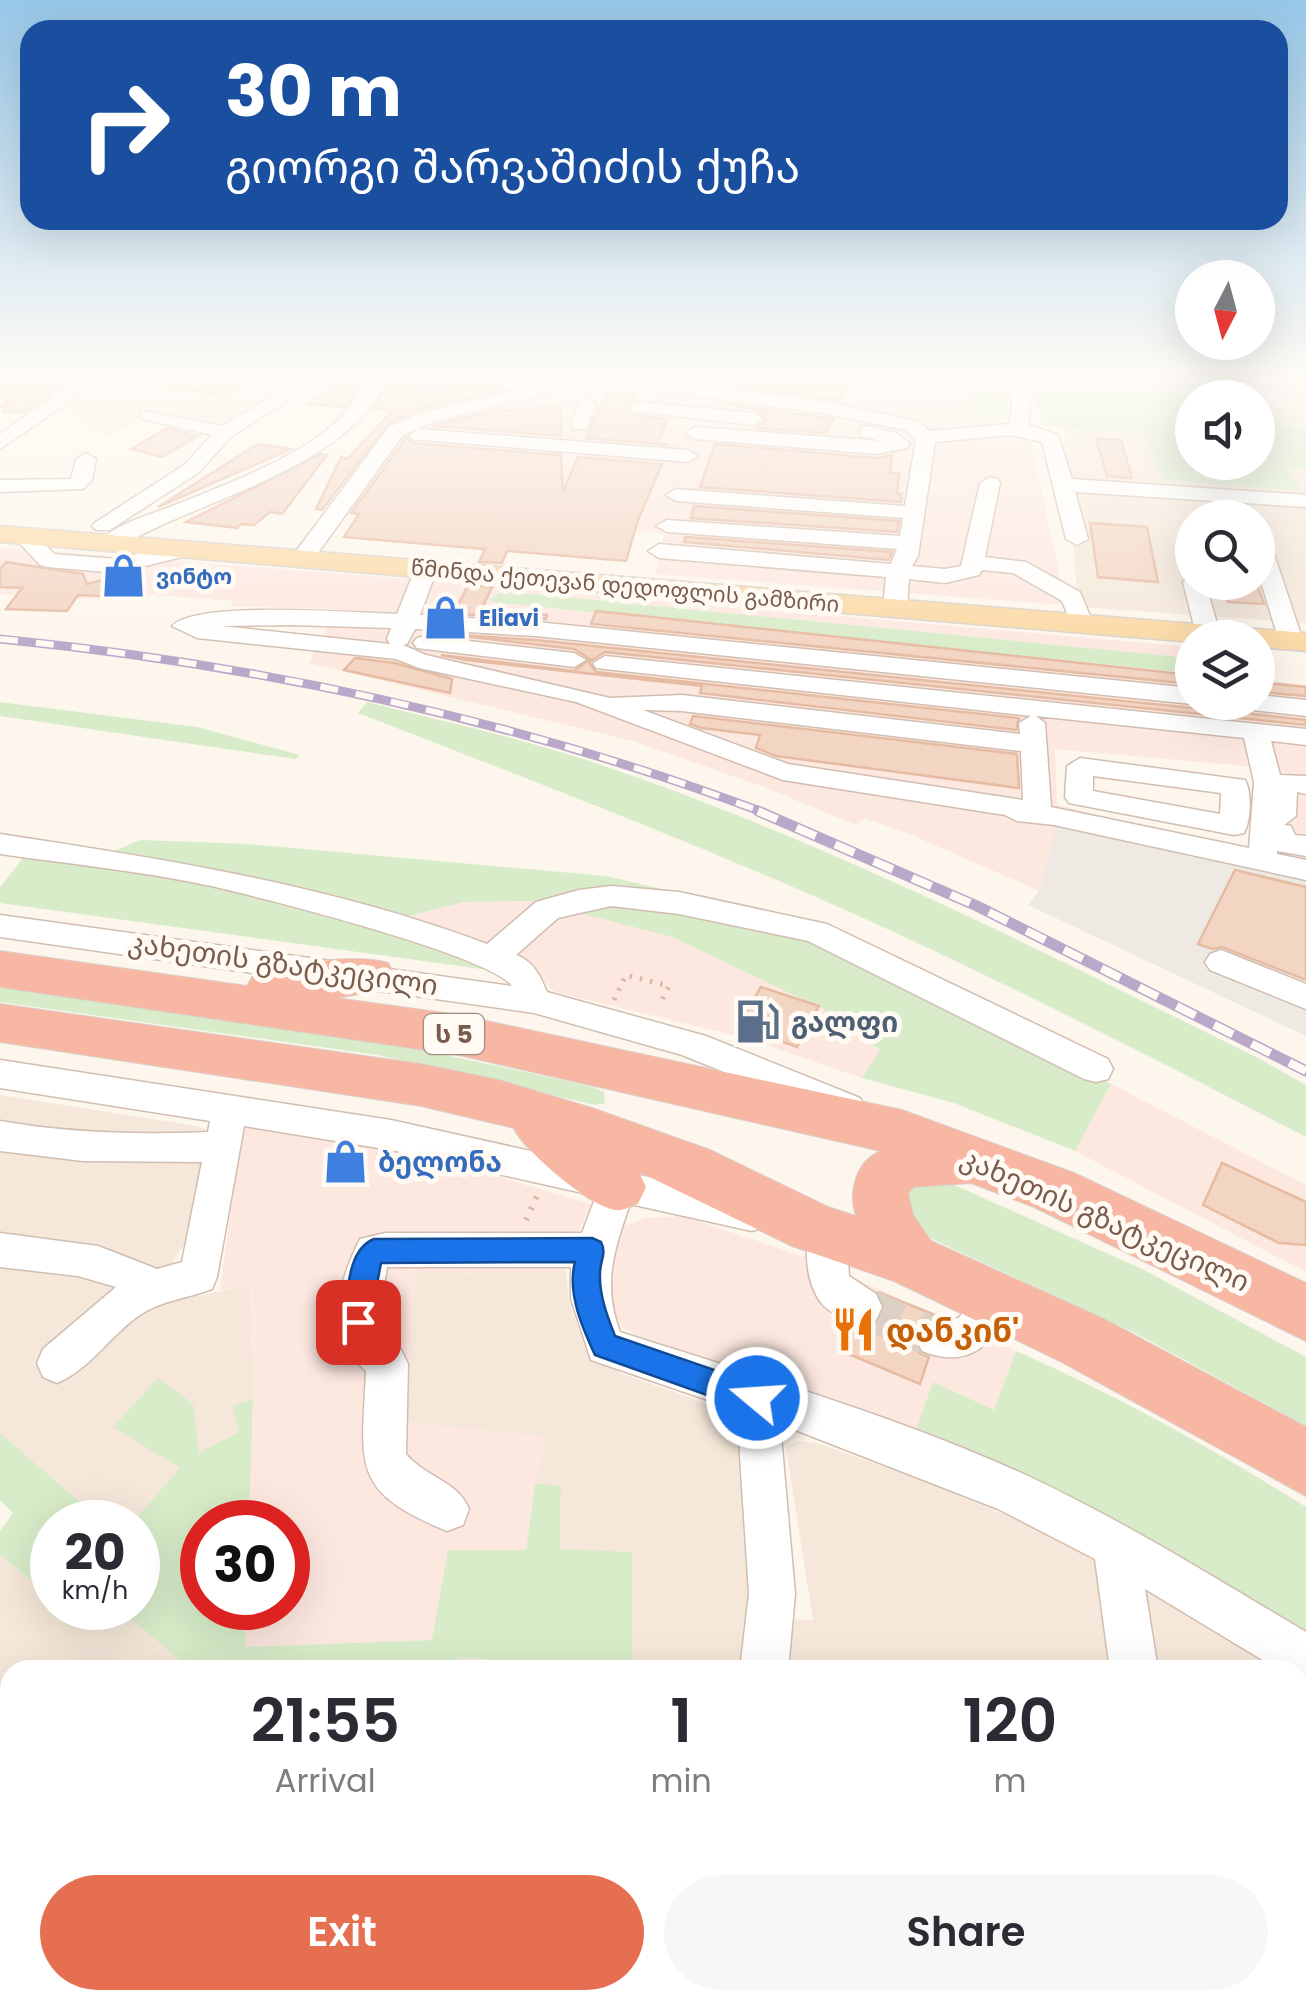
<!DOCTYPE html>
<meta charset="utf-8">
<style>
:root{--surface:#fff;--page:#f7f7f7;--text:#2b2b33;--muted:#7c7c81;--accent:#e76f51}
body{margin:0;font-family:Poppins,"Noto Sans Georgian",sans-serif;background:var(--page);color:var(--text);height:100vh;display:flex;flex-direction:column;font-size:38px;white-space:nowrap}
*{box-sizing:border-box;margin:0}
p{font-size:32px;color:var(--muted)}
.icon{flex:none;width:55px;height:55px;fill:none;stroke:currentColor;stroke-width:2;stroke-linecap:round;stroke-linejoin:round}
.map{position:relative;flex:1;overflow:hidden}
.details{position:absolute;left:0px;top:1660px;width:1308px;height:350px;display:flex;flex-direction:column;background:var(--surface);border-radius:30px 30px 0 0;box-shadow:0 10px 40px #0002}
.details>*{flex:none}
.hud{position:absolute;left:20px;top:20px;width:1268px;height:210px;border-radius:30px;box-shadow:0 10px 40px #0002;background:#1a4fa0;color:#fff;overflow:hidden}
.needle{width:65px;rotate:186deg}
.buttons{position:absolute;left:1175px;top:260px;display:grid;gap:20px}
.buttons a{display:grid;place-items:center;width:100px;height:100px;border-radius:50%;background:var(--surface);box-shadow:0 10px 40px #0002;font-size:50px}
.speed{position:absolute;left:30px;top:1500px;display:flex;gap:20px;font-size:50px;font-weight:700;text-align:center}
.speed>*{display:grid;place-content:center;width:130px;height:130px;border-radius:50%;background:var(--surface);box-shadow:0 10px 40px #0002;line-height:1}
.speed small{font-size:25px;font-weight:400}
.speed .limit{border:15px solid #d22;background:#fff;color:#111}
.pin{position:absolute;display:grid;place-items:center;width:85px;height:85px;color:#fff;margin:-42px;border-radius:20px;box-shadow:0 5px 15px #0006}
.me{position:absolute;width:110px;margin:-55px;rotate:288deg;stroke-linejoin:round;filter:drop-shadow(0 0 8px #0008)}
.turn{display:flex;align-items:center;gap:35px;height:210px;padding:0 40px;font-size:45px}
.turn .icon{width:130px;height:130px;stroke-width:2.5}
.turn b{display:block;font-size:70px;line-height:85px}
.eta{display:flex;justify-content:space-evenly;align-items:center;height:170px;text-align:center}
.eta b{font-size:60px;font-weight:600;line-height:70px}
.action{display:flex;gap:20px;margin-top:auto;padding:20px 40px}
.action a{flex:1;height:115px;border-radius:60px;background:var(--accent);color:#fff;font-size:40px;font-weight:600;line-height:115px;text-align:center}
.action a+a{background:var(--page);color:var(--text)}
.map>svg:first-child{display:block}
.residential{fill:#f5e8da;fill-rule:evenodd}
.commercial{fill:#fde8e0;fill-rule:evenodd}
.industrial{fill:#efe9e4}
.green{fill:#d8ecc9}
.building{fill:#f3d5c3;stroke:#e6bba3;stroke-width:2.5}
.lines{fill:none;stroke-linecap:round;stroke-linejoin:round}
.minor-tunnel{stroke:#dcd0c4;stroke-width:40;stroke-dasharray:40 20;stroke-linecap:butt}
.minor-casing{stroke:#d1beb0;stroke-width:3}
.major-casing{stroke:#dad1cd;stroke-width:3}
.highway-casing{stroke:#dad1cd;stroke-width:2}
.path-far2{stroke:#d9b8a5;stroke-width:2.5;stroke-dasharray:1 5;stroke-linecap:butt}
.path-far1{stroke:#d9b8a5;stroke-width:5;stroke-dasharray:2.5 8;stroke-linecap:butt}
.path{stroke:#d9b8a5;stroke-width:6;stroke-dasharray:2.5 9;stroke-linecap:butt}
.minor{fill:#fff;fill-rule:evenodd}
.major{fill:#fbd9a5;fill-rule:evenodd}
.highway{fill:#f7b7a3;fill-rule:evenodd}
.rail-far1-casing{stroke:#b9a8c9;stroke-width:9}
.rail-casing{stroke:#b9a8c9;stroke-width:11}
.rail-far1{stroke:#fffaf3;stroke-width:6;stroke-dasharray:18;stroke-linecap:butt}
.rail{stroke:#fffaf3;stroke-width:8;stroke-dasharray:21;stroke-linecap:butt}
.route{fill:#1a73e8;stroke:#114b97;stroke-width:2.5}
.labels{text-anchor:middle;dominant-baseline:central;stroke-width:10;stroke-linejoin:round;paint-order:stroke}
.far-shop-label{font-size:22px;font-weight:bold;fill:#366cbe;stroke:#fffaf3;text-anchor:start}
.far-street-label{font-size:22px;fill:#7a5c4d;stroke:#fffaf3}
.shield{fill:#fffaf3;stroke:#a28b7f;stroke-width:2.5}
.shield-label{font-size:25px;font-weight:bold;fill:#7a5c4d}
.street-label{font-size:28px;fill:#7a5c4d;stroke:#fffaf3}
.service-label{font-size:28px;font-weight:bold;fill:#4e5e75;stroke:#fffaf3;text-anchor:start}
.shop-label{font-size:28px;font-weight:bold;fill:#366cbe;stroke:#fffaf3;text-anchor:start}
.near-food-label{font-size:32px;font-weight:bold;fill:#c56008;stroke:#fffaf3;text-anchor:start}
</style>
<div class="map">
<svg width="1306" height="2010" viewBox="0 0 1306 2010">
<rect width="100%" height="100%" fill="#fdf6ec"/>
<g class="residential">
<polygon points="94,372 279,372 255,390 270,395 223,425 148,412 108,439 66,406"/>
<polygon points="1216,372 1306,372 1306,430 1258,420 1258,398 1209,398"/>
<path d="M1064,429L1143,434L1164,480L1301,491L1288,467L1306,468V623L1078,607ZM1192,518H1258V582H1192Z"/>
<polygon points="0,1095 197,1126 209,1131 187,1242 174,1258 170,1276 178,1288 198,1296 250,1285 253,1399 232,1406 239,1432 181,1468 133,1522 103,1522 0,1433"/>
<polygon points="566,1272 569,1302 588,1356 623,1374 733,1413 758,1609 753,1670 632,1670 632,1553 560,1550 561,1487 535,1483 546,1437 407,1423 415,1273"/>
<polygon points="797,1441 817,1443 933,1484 1099,1556 1114,1670 781,1670 791,1619 813,1620 786,1448"/>
<polygon points="0,1555 43,1590 52,1580 52,1608 117,1608 192,1670 10,1670 10,1716 0,1708"/>
<polygon points="1138,1585 1280,1670 1151,1670"/>
<polygon points="457,1657 595,1670 455,1670"/>
<polygon points="1298,1681 1306,1686 1306,2010 1202,2010 1200,2000 1298,2000"/>
<polygon points="0,1776 10,1785 10,2000 154,2000 158,2010 0,2010"/>
<polygon points="590,2000 718,2000 719,2009 805,2004 805,2000 1158,2000 1159,2010 465,2010"/>
</g>
<g class="commercial">
<polygon points="427,372 967,372 967,412 1030,438 1066,605 655,574 664,534 349,509 426,399 411,393"/>
<path d="M0,548L450,582L1192,647V658L503,591L489,599L494,602L1192,673V702H1258V680L1306,685V876L1040,891L907,833L864,818L856,825L764,787L633,741L309,663L336,609L232,606L234,601L131,593L125,601L0,594ZM1055,749L1256,767L1250,851L1057,805Z"/>
<polygon points="532,901 672,937 823,1009 881,1051 862,1078 746,1038 555,992 519,957 397,919 464,902"/>
<polygon points="1111,1084 1306,1185 1306,1272 1075,1151"/>
<polygon points="249,1124 413,1152 591,1204 571,1249 566,1272 415,1273 407,1423 547,1437 535,1483 526,1550 433,1640 245,1647 246,1608 288,1608 288,1522 249,1522 253,1399 250,1286 220,1290 241,1134"/>
<polygon points="682,1216 814,1260 1016,1351 994,1410 915,1433 632,1333 601,1317 619,1228 646,1218"/>
</g>
<polygon class="industrial" points="1057,825 1306,876 1306,1036 1028,905 1040,890"/>
<g class="green">
<polygon points="967,372 1000,372 1008,410 994,423 967,412"/>
<polygon points="1027,372 1216,372 1209,397 1192,398 1192,462 1258,462 1258,420 1306,430 1306,468 1288,468 1302,491 1164,480 1143,434 1043,426"/>
<polygon points="503,591 1192,658 1192,673 494,602 489,599"/>
<polygon points="0,702 197,727 300,755 296,759 0,716"/>
<path d="M367,702C438,720 510,736 580,758C815,835 1037,949 1258,1058L1306,1085V1137C1155,1059 1005,982 850,912C688,840 523,777 358,713Z"/>
<polygon points="140,840 249,844 606,876 722,903 822,941 1111,1084 1075,1151 954,1103 862,1078 880,1050 823,1009 672,937 532,901 464,902 397,919 503,972 0,903 0,887 30,849 95,859"/>
<polygon points="0,987 376,1040 591,1086 604,1092 605,1103 595,1105 378,1055 0,1002"/>
<polygon points="950,1183 1142,1269 1306,1357 1306,1426 1137,1334 919,1233 900,1199 908,1186"/>
<path d="M1016,1351C1118,1396 1212,1448 1306,1507V1646L915,1433L933,1382L994,1410Z"/>
<polygon points="158,1378 193,1404 199,1453 239,1432 232,1406 253,1399 249,1522 202,1522 202,1608 246,1608 245,1647 432,1640 448,1550 526,1550 535,1483 561,1486 560,1549 632,1552 632,1670 457,1657 455,1670 192,1670 117,1608 138,1608 138,1522 133,1522 180,1468 113,1427"/>
<polygon points="0,1433 103,1522 52,1522 52,1580 44,1590 0,1555 0,1531 13,1513 0,1500"/>
<polygon points="229,2000 590,2000 590,2001 465,2010 233,2010"/>
</g>
<g class="building">
<polygon points="11,372 71,372 54,391 25,412 3,412 7,407 1,407 9,398 0,398 0,378"/>
<polygon points="151,372 202,372 250,381 224,396 150,382"/>
<polygon points="393,372 418,374 413,382 487,386 499,391 418,410 388,424 322,510 316,509 341,457 347,459 393,410 373,409"/>
<polygon points="823,372 854,374 839,400 739,387 763,387 766,381 817,382"/>
<polygon points="343,379 362,382 345,407 306,404"/>
<polygon points="606,394 636,394 626,409 632,415 667,419 658,443 670,445 586,438"/>
<polygon points="729,404 828,418 834,419 825,433 756,428 767,420 765,416 754,409"/>
<polygon points="560,406 561,436 433,426 504,408 505,411"/>
<polygon points="167,428 198,436 162,457 131,449"/>
<polygon points="407,437 412,443 561,455 563,492 578,457 662,464 638,520 626,561 507,551 502,563 479,562 485,549 344,537 359,514 351,513"/>
<polygon points="1096,439 1121,440 1132,478 1107,476"/>
<polygon points="258,444 291,449 158,507"/>
<polygon points="715,444 876,458 892,455 890,473 899,474 897,494 901,494 901,502 700,487"/>
<polygon points="321,454 327,455 282,514 270,512 254,525 241,524 237,528 186,522"/>
<polygon points="694,506 899,521 897,532 691,518"/>
<polygon points="1090,523 1147,527 1158,582 1098,577"/>
<polygon points="685,537 892,552 889,560 684,542"/>
<polygon points="6,562 83,574 87,584 143,570 122,597 78,595 67,611 6,609 22,588 0,587 0,569"/>
<polygon points="1221,582 1256,582 1264,604 1228,602"/>
<polygon points="468,585 492,587 481,610 547,615 546,619 425,612 427,608 456,609"/>
<polygon points="596,611 1192,675 1192,684 591,624"/>
<polygon points="445,634 536,640 1192,708 1200,702 1219,702 1239,705 1253,714 1306,720 1306,725 605,652 589,662 596,672 1019,718 1016,730 700,693 702,686 466,660 441,655 574,671 590,659 574,649"/>
<polygon points="355,658 395,663 452,679 450,693 344,670"/>
<polygon points="1258,682 1306,687 1306,696 1258,692"/>
<polygon points="693,716 1017,754 1019,788 776,756 756,748 760,735 701,728 690,724"/>
<polygon points="1235,870 1306,887 1306,980 1222,947 1212,949 1198,944"/>
<polygon points="761,987 819,1006 797,1047 738,1026"/>
<polygon points="1222,1163 1306,1202 1306,1245 1279,1243 1203,1205"/>
<polygon points="880,1293 935,1315 921,1322 913,1336 919,1353 929,1357 920,1384 844,1352 854,1326 863,1329 879,1322 885,1309"/>
</g>
<g class="lines">
<polyline class="minor-tunnel" points="862,1307 936,1338"/>
<defs>
<g id="minor">
<polygon points="76,372 94,372 69,402 0,449 0,434 57,394"/>
<polygon points="105,372 123,372 117,384 111,385 102,380"/>
<path d="M338,372H389C358,468 195,500 117,548H101L98,543C116,523 150,515 175,505C225,485 295,459 335,423C348,411 359,394 369,379L347,377Z"/>
<polygon points="457,372 485,372 534,386 563,379 658,381 829,402 919,422 930,431 1010,424 1012,399 1001,372 1019,372 1030,399 1029,425 1058,435 1072,479 1306,495 1306,507 1075,492 1088,539 1077,545 1066,539 1042,442 1010,435 935,442 918,556 912,566 945,569 961,566 980,483 990,477 997,479 1000,483 985,557 1026,562 1080,592 1093,623 1081,630 1073,628 1062,601 1013,573 982,570 979,575 945,583 909,579 907,608 895,615 883,608 886,577 659,558 648,551 659,544 891,564 897,549 667,532 656,526 667,520 900,536 903,518 676,501 666,495 676,489 905,506 916,439 906,430 829,414 658,391 563,389 433,422 403,435 310,564 294,564 291,559 294,554 389,427 419,414 513,391"/>
<polygon points="288,387 297,392 294,396 232,436 198,473 110,530 96,530 92,526 96,522 184,465 212,435 142,419 142,411 222,426"/>
<polygon points="587,398 596,403 587,429 573,429 571,425 578,403"/>
<polygon points="638,402 754,413 763,419 754,425 632,411 629,407"/>
<polygon points="867,426 896,433 910,444 907,448 876,454 695,439 686,433 695,427 882,441 860,436 860,428"/>
<polygon points="419,429 688,450 698,456 688,462 412,439 410,435"/>
<polygon points="86,453 96,459 92,480 83,489 0,492 0,480 71,479 76,459"/>
<polygon points="24,530 32,531 54,554 117,559 186,542 197,549 194,554 117,573 48,567 40,565 13,536"/>
<polygon points="1258,533 1269,539 1303,641 1299,646 1283,646 1279,641 1258,572"/>
<path d="M426,562L437,569L420,615L536,622L1192,688V702H1196L1192,704L536,636L415,629L407,644L403,645L426,655L610,698L682,695L1020,734L1019,723L1031,716L596,668L593,663L605,656L1306,729V745L1271,741L1280,775L1306,776V794L1297,792L1296,816L1284,825L1291,826L1295,835L1306,836V856L1277,851V854L1306,860V880L1054,825L1017,821L1005,815L783,780L576,702L419,668L396,659L197,638L172,626C197,600 356,613 397,614L415,569ZM292,625L391,628L387,639L390,644L221,626ZM643,710L682,711L1021,751L1023,800L788,764ZM1036,716L1244,738L1254,782L1249,848L1051,807L1045,723Z"/>
<polygon points="1192,576 1192,582 1205,582 1220,634 1217,638 1199,638 1196,634 1183,582"/>
<polygon points="425,636 574,653 586,660 574,667 417,648 413,643 417,638"/>
<polygon points="1258,695 1306,700 1306,716 1253,710 1241,702 1258,702"/>
<path d="M1080,758L1245,780C1252,792 1251,821 1244,833L1234,835L1069,803L1065,797L1067,766ZM1093,776L1221,793L1220,814L1093,791Z"/>
<path d="M0,834C165,859 331,885 487,944L536,902L579,890L611,886L679,892L827,924L1108,1059L1113,1069L1108,1079L1096,1082L1084,1079L808,941L679,914L611,906L558,918L516,955C533,961 540,975 547,992L706,1036L860,1098L865,1108L860,1118L848,1122L682,1055L534,1013L0,937V915L512,986C490,955 260,897 211,886C142,871 70,864 0,854Z"/>
<polygon points="1221,950 1306,984 1306,1009 1210,970 1205,962 1210,954"/>
<path d="M0,1060L391,1120L765,1203L771,1215L765,1227L752,1231L630,1204C614,1250 602,1284 620,1332C757,1376 897,1416 1028,1476C1124,1521 1215,1578 1306,1632V1683L1298,1679V1670H1279L1145,1589L1158,1670H1110L1095,1559L998,1509L780,1424L795,1594L788,1670H740L749,1594L737,1410L591,1360L571,1299V1267H387L378,1325L401,1350L408,1364L406,1454C426,1478 458,1481 469,1509L463,1525L447,1531C349,1491 362,1465 366,1371C324,1333 337,1285 360,1239L385,1233H582L596,1196L391,1150L244,1126L217,1277L212,1289C186,1299 161,1300 137,1317C109,1337 89,1370 57,1383L43,1377L37,1363L43,1349L116,1287L78,1276L0,1267V1233L98,1246L157,1269L182,1262L202,1162L83,1161L0,1151V1121C69,1133 138,1135 208,1132L210,1121L0,1088Z"/>
<path d="M827,1215L840,1220L846,1232L849,1276L876,1294L882,1307L876,1320L862,1325C850,1321 835,1316 825,1307C805,1287 802,1244 814,1220Z"/>
<path d="M994,1281L1008,1286L1014,1299C995,1341 973,1371 922,1351L916,1338L922,1325L936,1319L959,1318L980,1286Z"/>
<polygon points="0,1715 10,1719 10,1774 0,1770"/>
<polygon points="159,2000 216,2000 220,2010 163,2010"/>
<polygon points="709,2000 765,2000 763,2010 707,2010"/>
<polygon points="844,2000 912,2000 916,2010 848,2010"/>
<polygon points="1151,2000 1207,2000 1209,2010 1153,2010"/>
</g>
<polygon id="major" points="0,526 1306,633 1306,651 1258,647 1258,638 1192,638 1192,642 0,542"/>
<path id="highway" d="M0,951L247,986L254,974C287,964 355,953 388,963L395,976L388,989L336,998L459,1015L902,1110L1074,1173L1306,1283V1341L1034,1207L971,1183L914,1187L908,1193L913,1215L931,1241L1104,1319L1306,1427V1496L1060,1361L894,1281L792,1246L639,1172L646,1187L638,1204C631,1206 623,1211 616,1210C591,1208 523,1150 514,1128L421,1106L0,1042V1004L421,1064L499,1080L592,1108L710,1150L828,1207L856,1216C848,1192 856,1161 881,1151L459,1055L0,987Z"/>
</defs>
<use href="#minor" class="minor-casing"/>
<use href="#major" class="major-casing"/>
<use href="#highway" class="highway-casing"/>
<polyline class="path-far2" points="1226,388 1225,385 1238,381"/>
<polyline class="path-far1" points="614,1000 626,975 669,986 662,1000"/>
<polyline class="path" points="526,1220 538,1194"/>
<use href="#minor" class="minor"/>
<use href="#major" class="major"/>
<use href="#highway" class="highway"/>
<defs>
<path id="rail-far1" d="M0,639C262,665 518,720 765,813"/>
<polyline id="rail" points="758,811 977,906 1306,1071"/>
</defs>
<use href="#rail-far1" class="rail-far1-casing"/>
<use href="#rail" class="rail-casing"/>
<use href="#rail-far1" class="rail-far1"/>
<use href="#rail" class="rail"/>
</g>
<linearGradient id="sky" x2="0" y2="1"><stop stop-color="#97c7e8"/><stop offset="0.57" stop-color="#fefbf6"/><stop offset="1" stop-color="#fefbf6" stop-opacity="0"/></linearGradient>
<rect width="1306" height="653" fill="url(#sky)"/>
<path class="route" d="M592,1238L601,1242C607,1254 600,1260 600,1273C599,1294 607,1316 615,1336L767,1388L771,1398L767,1409L757,1413L595,1355C582,1327 567,1293 575,1262L381,1263L368,1331L358,1335L348,1331L344,1322C348,1296 346,1250 374,1239Z"/>
<defs>
<symbol id="shop-bare" viewBox="-9 -9 18 18"><path d="M-5-2.5h2.3a2.7 3.5 0 0 1 5.4 0H5L5.5 6h-11ZM-1.5-2.5h3a1.5 2.3 0 0 0-3 0Z" fill="#3f7fe0" stroke="#fffaf3" stroke-width="2.5" paint-order="stroke"/></symbol>
<symbol id="fuel-bare" viewBox="-9 -9 18 18"><path d="M-5.5-6h7V0h2V4h1.3V-2.5L3-4.5l.8-.8L6-3V5H2.5V1h-1V6h-7ZM-4.2-4.7v3.2H.2V-4.7Z" fill="#5c6f8a" stroke="#fffaf3" stroke-width="2.5" paint-order="stroke"/></symbol>
<symbol id="restaurant-bare" viewBox="-9 -9 18 18"><path d="M-5-6h1v4h1v-4h1v4h1v-4h1v5L-1.5 .5V6h-2V.5L-5-1ZM5-6V6H3V1.5H1.5Q1.5-4 5-6Z" fill="#e8710a" stroke="#fffaf3" stroke-width="2.5" paint-order="stroke"/></symbol>
</defs>
<g fill-rule="evenodd">
<use href="#shop-bare" x="92" y="544" width="63" height="63"/>
<use href="#shop-bare" x="414" y="586" width="63" height="63"/>
<use href="#fuel-bare" x="726" y="990" width="63" height="63"/>
<use href="#shop-bare" x="314" y="1130" width="63" height="63"/>
<use href="#restaurant-bare" x="822" y="1298" width="63" height="63"/>
</g>
<g class="labels">
<g class="far-shop-label">
<text x="156" y="576">ვინტო</text>
<text x="479" y="618">Eliavi</text>
</g>
<g class="far-street-label">
<text transform="translate(625 586) rotate(5)">წმინდა ქეთევან დედოფლის გამზირი</text>
</g>
<rect class="shield" x="424" y="1014" width="60" height="40" rx="8"/>
<g class="shield-label">
<text x="454" y="1034">ს 5</text>
</g>
<g class="street-label">
<text transform="translate(283 964) rotate(8)">კახეთის გზატკეცილი</text>
<text transform="translate(1105 1220) rotate(24)">კახეთის გზატკეცილი</text>
</g>
<g class="service-label">
<text x="791" y="1022">გალფი</text>
</g>
<g class="shop-label">
<text x="378" y="1162">ბელონა</text>
</g>
<g class="near-food-label">
<text x="886" y="1330">დანკინ'</text>
</g>
</g>
</svg>
<div class="buttons">
<a><svg class="needle" viewBox="-14 -14 28 28"><path d="M0-13l5 13h-10z" fill="#e53935"/><path d="M0 13l5-13h-10z" fill="#7c7c81"/></svg></a>
<a><svg class="icon" aria-label="sound" viewBox="0 0 24 24"><path d="M4 9h4l5-4v14l-5-4H4zM17 9q2 3 0 6"/></svg></a>
<a><svg class="icon" aria-label="search" viewBox="0 0 24 24"><circle cx="10" cy="10" r="6"/><path d="M15 15l6 6"/></svg></a>
<a><svg class="icon" aria-label="layers" viewBox="0 0 24 24"><path d="M12 4l9 5-9 5-9-5zM3 14l9 5 9-5"/></svg></a>
</div>
<div class="speed"><div>20<small>km/h</small></div><div class="limit">30</div></div>
<div class="pin" style="left:358px;top:1322px;background:#d93025"><svg class="icon" aria-label="arrive" viewBox="0 0 24 24"><path d="M6 21V4h12l-3 4 3 4H6"/></svg></div>
<svg class="me" style="left:757px;top:1398px" viewBox="-20 -20 40 40"><circle r="17" fill="#1a73e8" stroke="#fff" stroke-width="3"/><path d="M0-11L8 9 0 5-8 9z" fill="#fff"/></svg>
<div class="hud">
<div class="turn"><svg class="icon" aria-label="right" viewBox="0 0 24 24"><path d="M7 20v-9h11M14 6l5 5-5 5"/></svg><div><b>30 m</b>გიორგი შარვაშიძის ქუჩა</div></div>
</div>
<section class="details">
<div class="eta">
<div><b>21:55</b><p>Arrival</p></div>
<div><b>1</b><p>min</p></div>
<div><b>120</b><p>m</p></div>
</div>
<div class="action"><a>Exit</a><a>Share</a></div>
</section>
</div>
